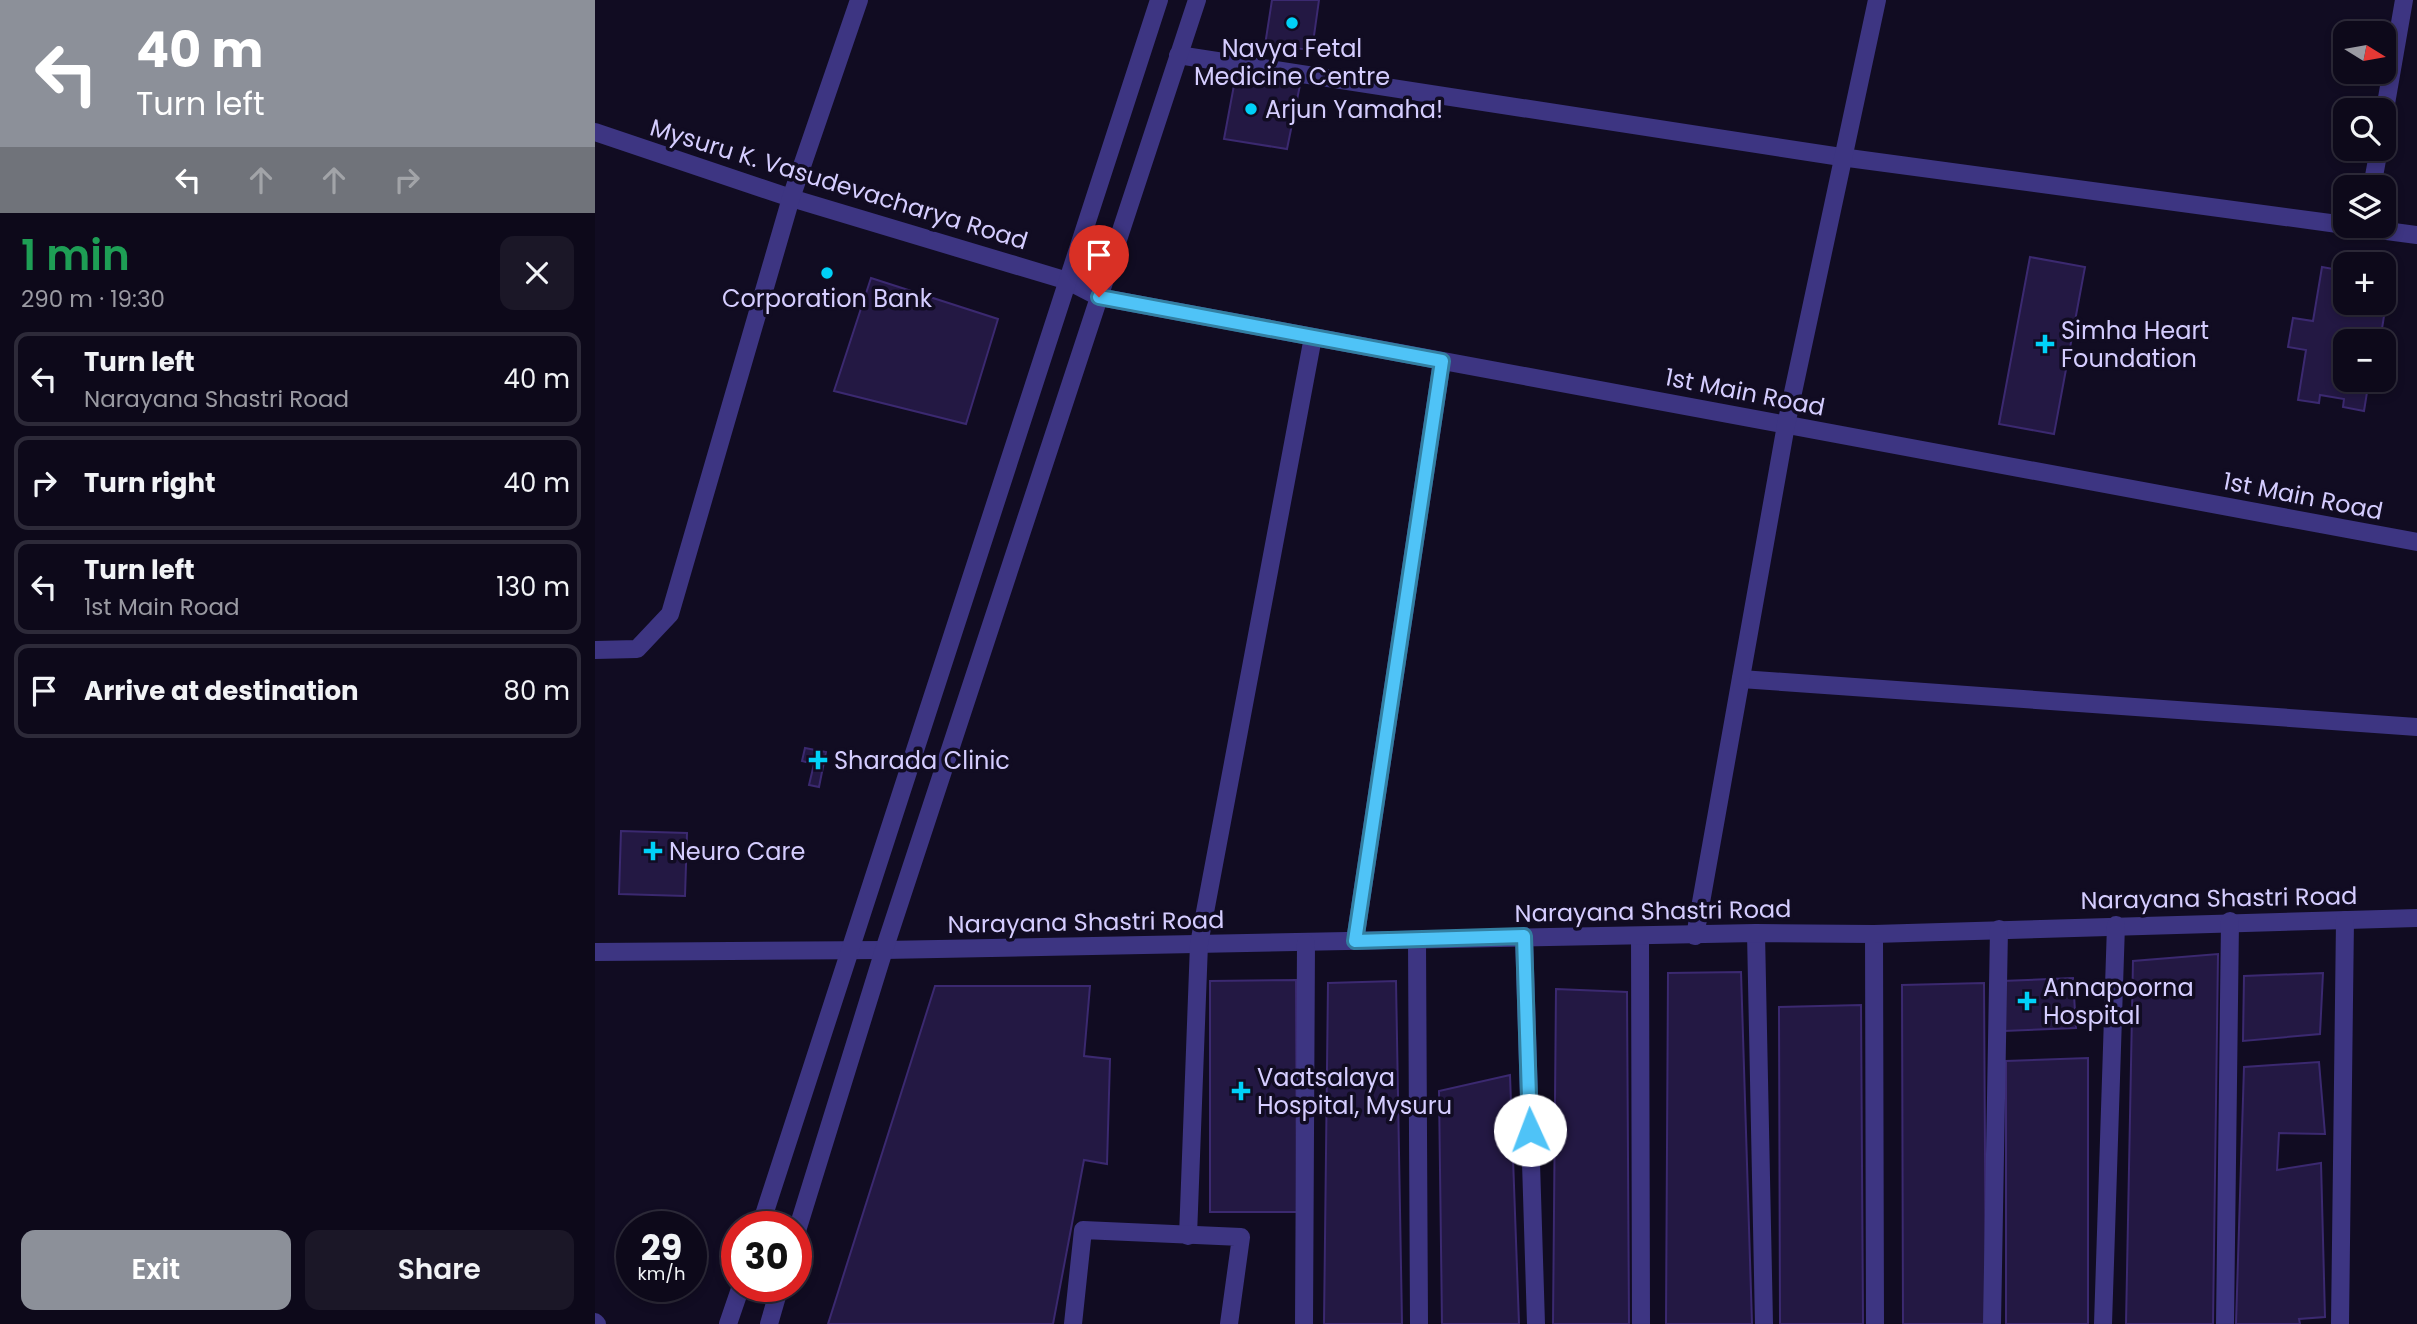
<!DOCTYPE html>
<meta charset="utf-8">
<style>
:root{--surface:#0d091a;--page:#1b1727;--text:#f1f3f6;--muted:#9a9aa2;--line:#2d2a39;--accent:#8c9099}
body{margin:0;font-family:Poppins,sans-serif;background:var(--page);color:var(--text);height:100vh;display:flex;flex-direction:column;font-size:26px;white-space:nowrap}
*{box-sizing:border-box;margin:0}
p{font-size:23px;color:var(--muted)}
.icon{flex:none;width:38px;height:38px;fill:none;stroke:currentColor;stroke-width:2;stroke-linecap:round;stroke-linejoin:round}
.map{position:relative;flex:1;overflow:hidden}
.details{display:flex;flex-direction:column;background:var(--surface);width:595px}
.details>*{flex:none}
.top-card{background:#8c9099;color:#fff;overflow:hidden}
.needle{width:46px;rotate:101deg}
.fabs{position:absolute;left:1738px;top:21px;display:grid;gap:14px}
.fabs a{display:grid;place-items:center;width:63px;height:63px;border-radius:14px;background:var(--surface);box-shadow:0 4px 10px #0003,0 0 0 2px var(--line);font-size:35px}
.speed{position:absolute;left:21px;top:1211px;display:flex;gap:14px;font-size:35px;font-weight:700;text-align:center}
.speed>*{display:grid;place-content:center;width:91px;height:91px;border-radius:50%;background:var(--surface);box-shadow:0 4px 10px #0003,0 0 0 2px var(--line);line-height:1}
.speed small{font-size:18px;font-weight:400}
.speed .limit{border:10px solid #d22;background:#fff;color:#111}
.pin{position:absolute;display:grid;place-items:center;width:60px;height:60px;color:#fff;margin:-72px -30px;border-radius:50% 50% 50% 0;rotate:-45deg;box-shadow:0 0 7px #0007}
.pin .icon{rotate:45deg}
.me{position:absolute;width:77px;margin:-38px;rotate:358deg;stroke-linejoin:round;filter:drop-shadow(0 0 5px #0008)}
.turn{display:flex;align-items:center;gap:24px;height:147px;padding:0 21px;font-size:32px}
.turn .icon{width:91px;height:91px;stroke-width:2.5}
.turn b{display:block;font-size:49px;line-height:60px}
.lanes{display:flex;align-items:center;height:66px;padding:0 21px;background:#0003;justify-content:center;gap:35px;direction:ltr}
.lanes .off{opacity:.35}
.round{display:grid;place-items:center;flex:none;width:74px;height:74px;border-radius:14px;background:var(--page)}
.overview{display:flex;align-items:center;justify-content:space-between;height:119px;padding:0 21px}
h1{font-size:42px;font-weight:600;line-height:52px;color:#1e9e55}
.button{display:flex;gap:14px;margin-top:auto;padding:14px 21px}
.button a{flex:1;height:80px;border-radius:14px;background:var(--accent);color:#fff;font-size:28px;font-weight:600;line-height:80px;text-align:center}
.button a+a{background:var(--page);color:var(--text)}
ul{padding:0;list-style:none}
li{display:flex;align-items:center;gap:21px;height:94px;margin:0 14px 10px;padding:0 7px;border:4px solid var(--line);border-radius:14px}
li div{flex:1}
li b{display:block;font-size:26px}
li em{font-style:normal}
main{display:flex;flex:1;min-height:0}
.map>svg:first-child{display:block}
.building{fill:#231843;stroke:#3b2970;stroke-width:2}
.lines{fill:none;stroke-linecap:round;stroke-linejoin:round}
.minor{stroke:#3d3582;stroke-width:18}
.route-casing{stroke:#337fa1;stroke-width:18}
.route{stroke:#4fc3f7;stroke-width:12}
.poi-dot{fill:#00d1f8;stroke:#110c22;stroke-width:2.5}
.labels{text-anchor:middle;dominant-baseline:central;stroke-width:7;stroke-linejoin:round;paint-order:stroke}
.poi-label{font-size:24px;fill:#d5cdff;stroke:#110c22;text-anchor:start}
.street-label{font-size:24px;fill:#d5cdff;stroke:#110c22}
</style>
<main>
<section class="details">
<div class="top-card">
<div class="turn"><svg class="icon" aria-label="left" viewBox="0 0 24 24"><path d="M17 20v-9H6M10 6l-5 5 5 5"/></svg><div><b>40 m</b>Turn left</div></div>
<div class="lanes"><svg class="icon" aria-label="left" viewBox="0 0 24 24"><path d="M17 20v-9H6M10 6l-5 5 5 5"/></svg><svg class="icon off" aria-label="ahead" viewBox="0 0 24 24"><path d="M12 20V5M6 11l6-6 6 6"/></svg><svg class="icon off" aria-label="ahead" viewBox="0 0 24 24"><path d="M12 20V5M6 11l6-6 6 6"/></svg><svg class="icon off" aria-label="right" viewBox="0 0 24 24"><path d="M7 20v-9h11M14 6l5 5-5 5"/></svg></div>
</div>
<div class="overview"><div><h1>1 min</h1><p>290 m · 19:30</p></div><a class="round"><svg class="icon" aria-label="close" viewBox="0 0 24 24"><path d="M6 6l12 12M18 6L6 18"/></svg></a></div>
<ul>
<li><svg class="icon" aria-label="left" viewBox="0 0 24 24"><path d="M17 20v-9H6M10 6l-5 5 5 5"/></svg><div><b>Turn left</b><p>Narayana Shastri Road</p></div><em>40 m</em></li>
<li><svg class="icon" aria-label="right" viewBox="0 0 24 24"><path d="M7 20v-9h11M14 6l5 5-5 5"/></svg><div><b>Turn right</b></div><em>40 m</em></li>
<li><svg class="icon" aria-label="left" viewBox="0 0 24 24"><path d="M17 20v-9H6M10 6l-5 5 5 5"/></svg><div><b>Turn left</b><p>1st Main Road</p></div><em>130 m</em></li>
<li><svg class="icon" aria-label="arrive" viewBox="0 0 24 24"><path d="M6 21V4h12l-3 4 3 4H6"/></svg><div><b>Arrive at destination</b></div><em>80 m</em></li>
</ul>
<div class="button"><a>Exit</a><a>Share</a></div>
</section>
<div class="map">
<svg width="1822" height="1324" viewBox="0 0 1822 1324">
<rect width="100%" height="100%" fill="#110c22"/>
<g class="building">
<polygon points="677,0 724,0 717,50 670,45"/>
<polygon points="642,69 706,80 692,149 629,139"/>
<polygon points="1435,257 1490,267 1459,434 1404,424"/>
<polygon points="1727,267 1750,271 1750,303 1788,303 1788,277 1795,278 1786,335 1798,337 1794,365 1788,365 1788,341 1750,341 1750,380 1774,380 1769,411 1748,407 1749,399 1725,395 1724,403 1703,400 1711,350 1693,347 1698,318 1718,321"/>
<polygon points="276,278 403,319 371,424 239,391"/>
<polygon points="210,748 231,752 224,787 214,785 219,764 207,761"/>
<polygon points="26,831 92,833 90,896 24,894"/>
<polygon points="1623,954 1618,1324 1531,1324 1538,961"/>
<polygon points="1146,972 1157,1324 1071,1324 1073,973"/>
<polygon points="1728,973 1725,1034 1648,1041 1649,976"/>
<polygon points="1478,978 1481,1028 1409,1031 1407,981"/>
<polygon points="701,980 702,1212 615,1212 615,981"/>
<polygon points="801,981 807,1324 729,1324 733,983"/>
<polygon points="1389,983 1391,1324 1308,1324 1307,985"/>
<polygon points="340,986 495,986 489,1056 515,1059 512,1164 489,1160 458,1324 233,1324"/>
<polygon points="961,989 1032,992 1034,1324 958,1324"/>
<polygon points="1266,1005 1268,1324 1185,1324 1184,1007"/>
<polygon points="1493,1058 1493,1324 1411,1324 1411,1061"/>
<polygon points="1724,1062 1730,1134 1684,1133 1682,1170 1726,1163 1730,1317 1704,1319 1705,1324 1641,1324 1649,1067"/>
<polygon points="915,1075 924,1324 847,1324 844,1091"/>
</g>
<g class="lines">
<g class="minor">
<polyline points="583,55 1246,157 1750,225"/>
<polyline points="1788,121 1809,0"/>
<polyline points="0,132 196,198 473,281 504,297 1822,542"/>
<polyline points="1777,187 1784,149"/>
<polyline points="1754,226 1822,235"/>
<polyline points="0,650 42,649 75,614 196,198 264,0"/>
<polyline points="1146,679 1822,727"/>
<polyline points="1161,933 1169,1324"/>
<polyline points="1279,934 1280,1324"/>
<polyline points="929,936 941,1324"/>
<polyline points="1100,936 1191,425 1282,0"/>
<polyline points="1045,937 1046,1324"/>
<polyline points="760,941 847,361"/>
<polyline points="822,941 824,1324"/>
<polyline points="0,952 289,950 1161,933 1279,934 1822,918"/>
<polyline points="165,1227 564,0"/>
<polyline points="201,1234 289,950 602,0"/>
<polyline points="593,1236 604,944 718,337"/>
<polyline points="0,1322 2,1324"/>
<polyline points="133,1324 146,1286"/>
<polyline points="174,1324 185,1286"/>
<polyline points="478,1324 488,1230 646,1237 634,1324"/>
<polyline points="709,1324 711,943"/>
<polyline points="1397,1324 1404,929"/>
<polyline points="1508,1324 1521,925"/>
<polyline points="1630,1324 1635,921"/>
<polyline points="1745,1324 1750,920"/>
</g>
</g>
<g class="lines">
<defs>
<polyline id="route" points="504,297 847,361 760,941 929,936 935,1130"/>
</defs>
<use href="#route" class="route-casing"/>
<use href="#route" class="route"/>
</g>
<g class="poi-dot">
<circle cx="697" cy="23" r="7"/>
<circle cx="656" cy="109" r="7"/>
<circle cx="232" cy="273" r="7"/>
<path d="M1446.5 333.5h7v7h7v7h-7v7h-7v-7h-7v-7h7z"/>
<path d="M219.5 749.5h7v7h7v7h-7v7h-7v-7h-7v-7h7z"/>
<path d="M54.5 840.5h7v7h7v7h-7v7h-7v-7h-7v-7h7z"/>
<path d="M1428.5 990.5h7v7h7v7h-7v7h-7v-7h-7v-7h7z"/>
<path d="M642.5 1080.5h7v7h7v7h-7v7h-7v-7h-7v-7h7z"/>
</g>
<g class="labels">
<g class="poi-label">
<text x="697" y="48" text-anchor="middle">Navya Fetal<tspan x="697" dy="28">Medicine Centre</tspan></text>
<text x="670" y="109">Arjun Yamaha!</text>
<text x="232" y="298" text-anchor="middle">Corporation Bank</text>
<text x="1466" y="330">Simha Heart<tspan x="1466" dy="28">Foundation</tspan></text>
<text x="239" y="760">Sharada Clinic</text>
<text x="74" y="851">Neuro Care</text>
<text x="1448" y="987">Annapoorna<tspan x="1448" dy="28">Hospital</tspan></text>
<text x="662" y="1077">Vaatsalaya<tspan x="662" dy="28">Hospital, Mysuru</tspan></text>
</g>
<g class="street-label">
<text transform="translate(244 184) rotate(17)">Mysuru K. Vasudevacharya Road</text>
<text transform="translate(1150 392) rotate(11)">1st Main Road</text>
<text transform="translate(1708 496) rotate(11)">1st Main Road</text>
<text transform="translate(1624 898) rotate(-1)">Narayana Shastri Road</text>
<text transform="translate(1058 911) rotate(-1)">Narayana Shastri Road</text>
<text transform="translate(491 922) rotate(-1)">Narayana Shastri Road</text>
</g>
</g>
</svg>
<div class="fabs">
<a><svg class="needle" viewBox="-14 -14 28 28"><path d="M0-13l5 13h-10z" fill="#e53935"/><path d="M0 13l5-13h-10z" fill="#9a9aa2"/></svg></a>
<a><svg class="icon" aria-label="search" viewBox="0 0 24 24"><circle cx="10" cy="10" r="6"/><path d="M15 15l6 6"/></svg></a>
<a><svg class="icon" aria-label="layers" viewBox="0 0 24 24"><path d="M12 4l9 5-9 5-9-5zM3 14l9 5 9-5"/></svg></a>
<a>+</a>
<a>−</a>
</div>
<div class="speed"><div>29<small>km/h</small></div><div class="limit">30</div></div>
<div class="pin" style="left:504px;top:297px;background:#d93025"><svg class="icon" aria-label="arrive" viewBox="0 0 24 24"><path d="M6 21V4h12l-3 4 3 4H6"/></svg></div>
<svg class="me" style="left:935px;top:1130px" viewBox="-20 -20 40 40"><circle r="19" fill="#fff"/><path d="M0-13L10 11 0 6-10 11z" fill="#4fc3f7"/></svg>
</div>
</main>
